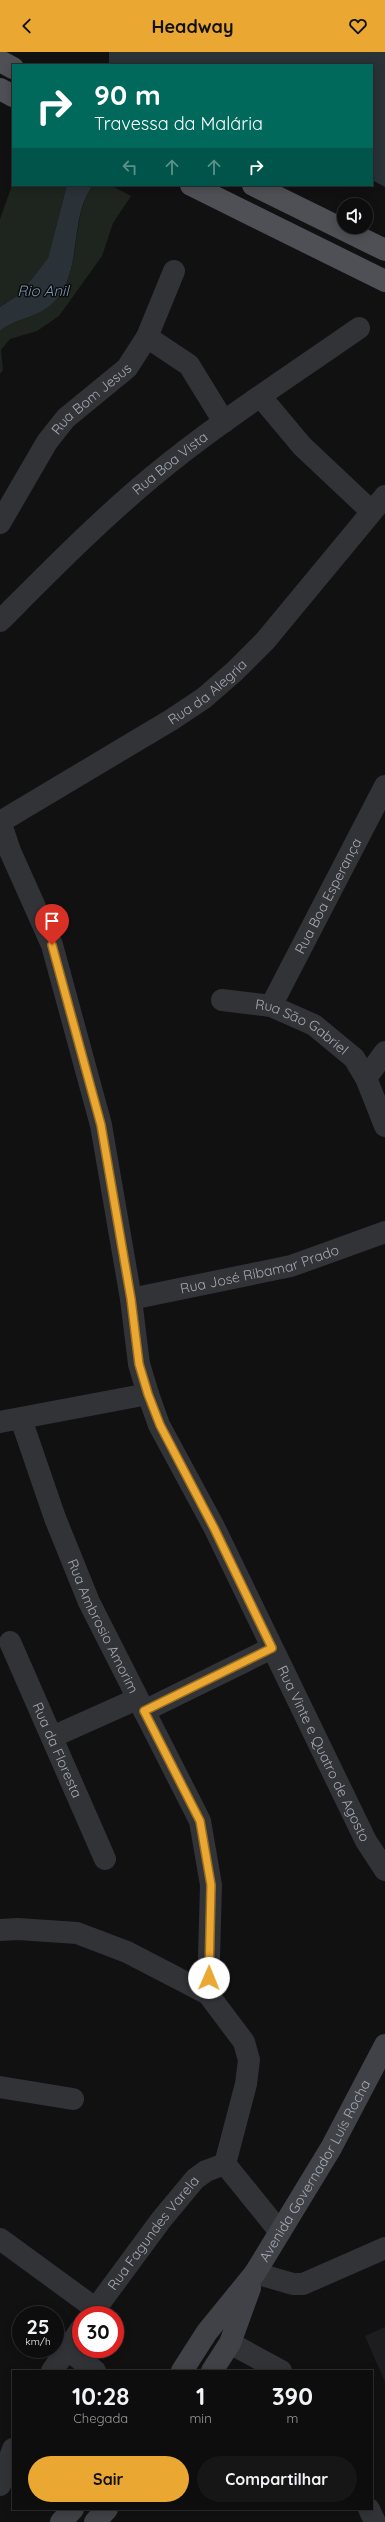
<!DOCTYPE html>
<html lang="pt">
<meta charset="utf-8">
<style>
:root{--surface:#0d0d0e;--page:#161617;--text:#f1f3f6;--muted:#9a9c9e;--line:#2d2d2e;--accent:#eaa731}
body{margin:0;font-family:Quicksand,sans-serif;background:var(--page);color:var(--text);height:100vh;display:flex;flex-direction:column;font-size:15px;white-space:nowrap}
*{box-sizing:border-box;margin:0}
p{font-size:13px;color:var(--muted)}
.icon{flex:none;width:22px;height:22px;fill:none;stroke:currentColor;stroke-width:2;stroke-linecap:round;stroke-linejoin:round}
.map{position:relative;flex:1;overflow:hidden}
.panel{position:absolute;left:12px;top:2318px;width:361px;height:140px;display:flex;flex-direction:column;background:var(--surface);border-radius:0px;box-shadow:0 2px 10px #0003,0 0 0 1px var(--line)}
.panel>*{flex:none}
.hud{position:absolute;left:12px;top:12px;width:361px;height:122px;border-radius:0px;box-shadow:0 2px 10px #0003,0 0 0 1px var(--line);background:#00695c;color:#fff;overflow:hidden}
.buttons{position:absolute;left:337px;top:146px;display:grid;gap:8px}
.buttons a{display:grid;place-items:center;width:36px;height:36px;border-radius:50%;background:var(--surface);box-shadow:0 2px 10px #0003,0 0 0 1px var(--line);font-size:20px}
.speed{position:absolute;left:12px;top:2254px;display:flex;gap:8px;font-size:20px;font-weight:700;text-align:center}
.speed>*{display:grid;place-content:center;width:52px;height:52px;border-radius:50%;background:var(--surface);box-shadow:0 2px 10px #0003,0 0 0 1px var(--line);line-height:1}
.speed small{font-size:10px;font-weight:400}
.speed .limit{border:6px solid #d22;background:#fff;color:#111}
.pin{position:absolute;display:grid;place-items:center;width:34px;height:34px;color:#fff;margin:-41px -17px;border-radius:50% 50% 50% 0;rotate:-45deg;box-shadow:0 0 4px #0007}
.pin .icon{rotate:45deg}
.me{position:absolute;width:44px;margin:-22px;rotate:1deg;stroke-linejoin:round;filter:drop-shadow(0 0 3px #0008)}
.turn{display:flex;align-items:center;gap:14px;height:84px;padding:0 16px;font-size:18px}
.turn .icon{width:52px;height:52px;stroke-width:2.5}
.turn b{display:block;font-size:28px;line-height:34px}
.lanes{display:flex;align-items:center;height:38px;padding:0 16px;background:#0003;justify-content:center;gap:20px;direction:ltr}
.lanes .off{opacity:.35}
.eta{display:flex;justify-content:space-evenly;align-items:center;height:68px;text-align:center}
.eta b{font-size:24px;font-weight:700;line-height:28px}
.button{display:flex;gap:8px;margin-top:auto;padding:8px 16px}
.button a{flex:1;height:46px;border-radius:24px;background:var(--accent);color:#111;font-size:16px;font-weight:700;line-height:46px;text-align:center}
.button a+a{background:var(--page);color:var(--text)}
header{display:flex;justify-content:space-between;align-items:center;height:52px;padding:0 16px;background:var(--accent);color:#111;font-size:18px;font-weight:700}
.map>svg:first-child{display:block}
.built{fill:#1d1d1f}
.green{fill:#1d251e}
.water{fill:#2a3137}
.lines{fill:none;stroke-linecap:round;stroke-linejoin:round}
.street{stroke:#323337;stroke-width:22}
.secondary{stroke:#404247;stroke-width:22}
.primary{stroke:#4e5056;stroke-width:22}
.route-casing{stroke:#986d20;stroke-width:10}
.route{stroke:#eaa731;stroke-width:7}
.labels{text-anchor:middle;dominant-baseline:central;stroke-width:3;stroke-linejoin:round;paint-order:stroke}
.street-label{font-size:14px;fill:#a2a8b2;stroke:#0c0c0d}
.water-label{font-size:15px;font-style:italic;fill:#7a96ad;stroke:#0c0c0d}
</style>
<header><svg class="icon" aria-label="back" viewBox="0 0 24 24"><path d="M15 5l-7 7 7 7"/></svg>Headway<svg class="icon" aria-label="heart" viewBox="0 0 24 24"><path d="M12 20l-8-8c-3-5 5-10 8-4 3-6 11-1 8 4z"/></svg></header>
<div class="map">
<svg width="385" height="2470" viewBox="0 0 385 2470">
<rect width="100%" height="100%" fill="#111112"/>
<polygon class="built" points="385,2275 385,2330 365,2284"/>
<g class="green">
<polygon points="13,131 13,133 67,133 48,206 20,242 0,255 0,167"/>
<path d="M93,133H110L131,144L113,171L102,204L59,264L37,279L10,287L1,298L3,318L0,322V279C15,266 39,266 54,250C84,220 69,165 93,133Z"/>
</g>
<g class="water">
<polygon points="109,0 385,0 385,135 372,128 372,13 109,13"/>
<path d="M67,133H93C68,166 84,219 54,250C39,266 15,266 0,279V255L20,242L48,206Z"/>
</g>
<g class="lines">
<g class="street">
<polyline points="147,285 189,313 224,370"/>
<polyline points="261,345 302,394 371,459"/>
<path id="s1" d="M0,471L47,390L66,366L127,316L147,285L174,219"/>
<path id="s2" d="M0,569C49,520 98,470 152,425C217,371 289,325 359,276"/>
<path id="s3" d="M0,769L10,799L52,893L101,1073L131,1247L139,1312L148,1342L159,1373L214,1475L366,1789L385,1818"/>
<path id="s4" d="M0,770L171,668L204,646L235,619L265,589L385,444"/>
<path id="s5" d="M222,948L271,954L314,973L354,1006L366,1026L385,1074"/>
<path id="s6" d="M271,954L385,734"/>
<polyline points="366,1026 385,1000"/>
<path id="s7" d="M131,1247L291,1214L385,1180"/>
<path id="s8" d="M21,1367L55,1466L89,1550L200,1769L211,1833L208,1942"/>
<polyline points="0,1370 148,1342"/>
<path id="s9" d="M10,1590L105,1807"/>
<polyline points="144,1659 272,1596"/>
<polyline points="52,1685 137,1647"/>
<polyline points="0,1878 18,1877 77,1881 127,1900 208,1942 244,1990 249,2008 246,2032 225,2112 280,2180"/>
<polyline points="0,2035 73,2047"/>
<polyline points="0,2187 96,2257"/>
<polyline points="255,2221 293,2232 303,2232 385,2196"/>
<path id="s10" d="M91,2263L161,2168L195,2127L206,2119L225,2112"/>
<polyline points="230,2291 281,2319"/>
<polyline points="67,2297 95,2319"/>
<polyline points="52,2319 81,2277"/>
<polyline points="0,2433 13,2397"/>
<polyline points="369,2457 375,2470"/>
</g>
<g class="secondary">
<path id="s11" d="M182,2319L207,2280L255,2221L331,2096L385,1993"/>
<polyline points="212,2319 230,2291 250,2236"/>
<polyline points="61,2470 73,2457"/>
<polyline points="95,2470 107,2457"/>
</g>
<g class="primary">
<polyline points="0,9 13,16"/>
<polyline points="0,37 13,44"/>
<polyline points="191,133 385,229"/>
<polyline points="253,133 385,198"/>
</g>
</g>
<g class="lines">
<defs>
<polyline id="route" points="52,893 101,1073 131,1247 139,1312 148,1342 160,1373 214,1476 272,1596 144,1659 200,1769 211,1833 209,1926"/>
</defs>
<use href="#route" class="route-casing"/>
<use href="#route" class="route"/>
</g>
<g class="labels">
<g class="street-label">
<text stroke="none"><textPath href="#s1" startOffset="156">Rua Bom Jesus</textPath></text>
<text stroke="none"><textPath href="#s2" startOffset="232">Rua Boa Vista</textPath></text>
<text stroke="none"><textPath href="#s4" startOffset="245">Rua da Alegria</textPath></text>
<text stroke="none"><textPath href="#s6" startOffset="124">Rua Boa Esperança</textPath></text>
<text stroke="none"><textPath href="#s5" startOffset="86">Rua São Gabriel</textPath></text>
<text stroke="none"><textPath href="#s7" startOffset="132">Rua José Ribamar Prado</textPath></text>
<text stroke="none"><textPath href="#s8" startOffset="223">Rua Ambrosio Amorim</textPath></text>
<text stroke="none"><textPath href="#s9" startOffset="118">Rua da Floresta</textPath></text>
<text stroke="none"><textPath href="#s3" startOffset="995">Rua Vinte e Quatro de Agosto</textPath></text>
<text stroke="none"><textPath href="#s11" startOffset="241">Avenida Governador Luís Rocha</textPath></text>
<text stroke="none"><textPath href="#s10" startOffset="103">Rua Fagundes Varela</textPath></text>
</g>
<g class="water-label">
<text x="43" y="238">Rio Anil</text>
</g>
</g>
</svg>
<div class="buttons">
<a><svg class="icon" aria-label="sound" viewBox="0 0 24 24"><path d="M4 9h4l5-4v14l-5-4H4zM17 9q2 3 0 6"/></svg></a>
</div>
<div class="speed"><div>25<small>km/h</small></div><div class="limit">30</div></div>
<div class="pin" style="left:52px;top:893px;background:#d93025"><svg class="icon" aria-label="arrive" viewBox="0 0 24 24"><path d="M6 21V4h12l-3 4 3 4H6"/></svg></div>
<svg class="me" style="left:209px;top:1926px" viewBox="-20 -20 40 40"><circle r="19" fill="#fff"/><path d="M0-13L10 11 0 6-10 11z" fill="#eaa731"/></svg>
<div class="hud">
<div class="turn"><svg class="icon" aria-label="right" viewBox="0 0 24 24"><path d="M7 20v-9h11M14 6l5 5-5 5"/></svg><div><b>90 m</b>Travessa da Malária</div></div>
<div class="lanes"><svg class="icon off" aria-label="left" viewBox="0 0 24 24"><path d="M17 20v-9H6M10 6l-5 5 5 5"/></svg><svg class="icon off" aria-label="ahead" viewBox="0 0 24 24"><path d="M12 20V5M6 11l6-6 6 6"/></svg><svg class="icon off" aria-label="ahead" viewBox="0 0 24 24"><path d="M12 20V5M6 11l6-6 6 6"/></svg><svg class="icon" aria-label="right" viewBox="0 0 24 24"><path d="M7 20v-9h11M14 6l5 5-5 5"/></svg></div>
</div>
<section class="panel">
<div class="eta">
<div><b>10:28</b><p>Chegada</p></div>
<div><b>1</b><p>min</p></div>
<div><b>390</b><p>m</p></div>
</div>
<div class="button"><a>Sair</a><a>Compartilhar</a></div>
</section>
</div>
